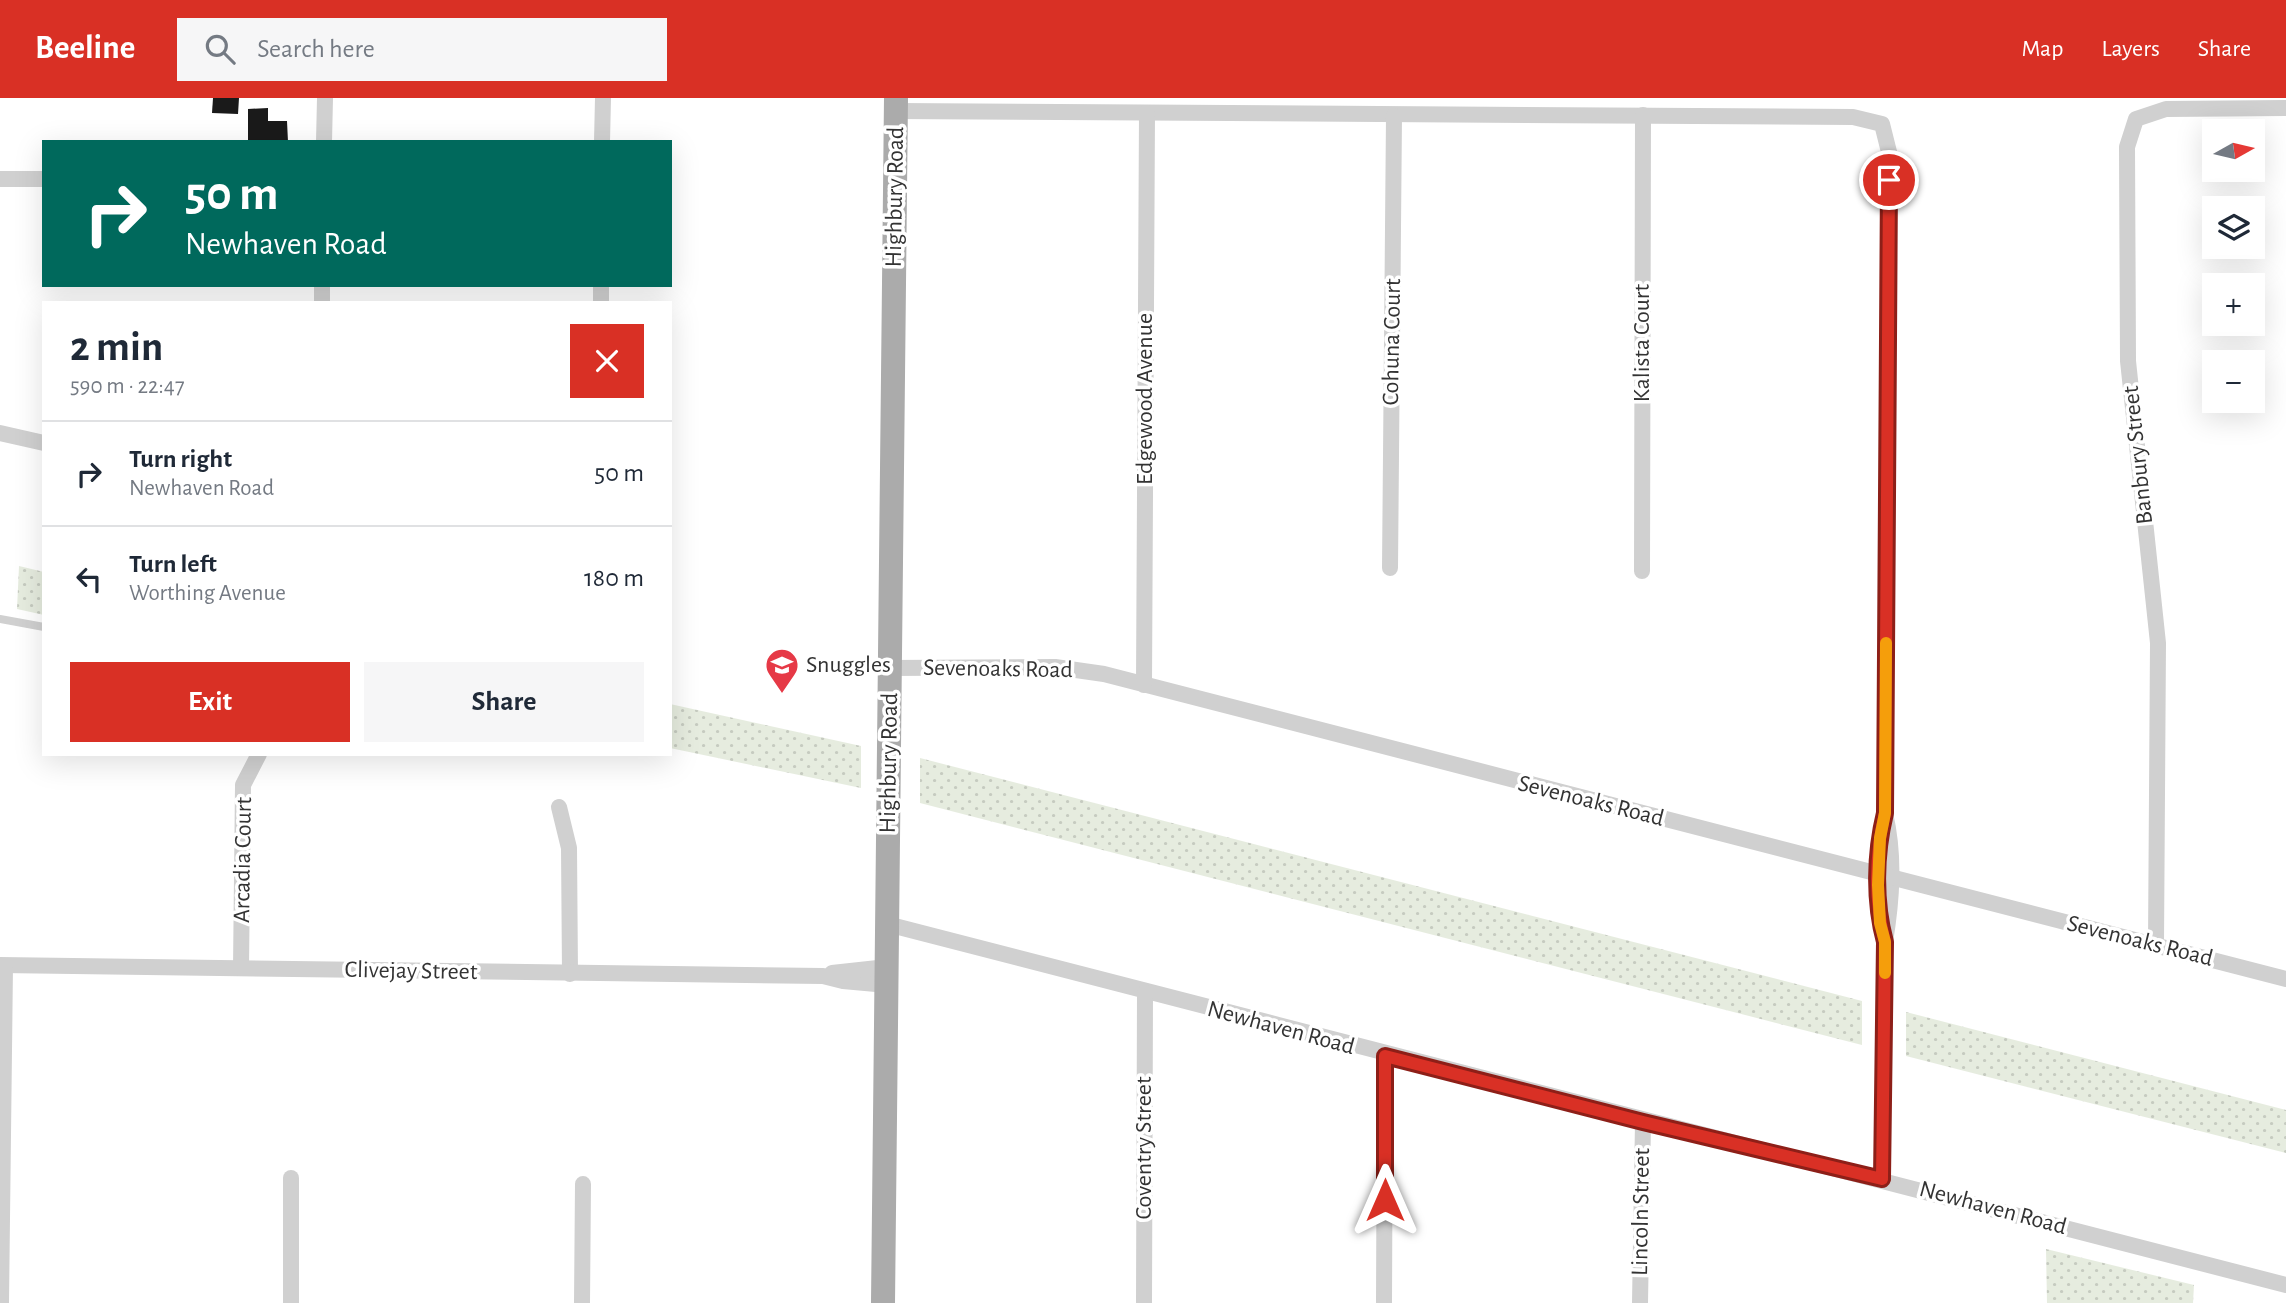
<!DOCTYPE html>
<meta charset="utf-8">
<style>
:root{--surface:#fff;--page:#f6f6f7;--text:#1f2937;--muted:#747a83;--line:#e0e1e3;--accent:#d93025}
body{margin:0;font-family:"Alegreya Sans",sans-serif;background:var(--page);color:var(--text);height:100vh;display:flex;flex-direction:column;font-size:26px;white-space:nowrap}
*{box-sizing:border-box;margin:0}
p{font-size:23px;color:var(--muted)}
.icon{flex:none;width:38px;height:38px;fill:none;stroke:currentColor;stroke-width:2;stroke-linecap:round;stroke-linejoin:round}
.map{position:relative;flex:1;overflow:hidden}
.sheet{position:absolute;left:42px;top:203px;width:630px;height:455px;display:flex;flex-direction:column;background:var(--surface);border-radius:0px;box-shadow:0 7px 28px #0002}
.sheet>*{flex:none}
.hud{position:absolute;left:42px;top:42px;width:630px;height:147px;border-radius:0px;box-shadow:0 7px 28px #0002;background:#00695c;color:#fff;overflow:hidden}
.needle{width:46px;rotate:82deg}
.buttons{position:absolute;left:2202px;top:21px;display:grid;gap:14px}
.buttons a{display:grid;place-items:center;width:63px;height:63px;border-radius:0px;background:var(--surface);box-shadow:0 7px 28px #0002;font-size:35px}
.pin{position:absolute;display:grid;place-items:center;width:60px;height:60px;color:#fff;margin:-30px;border:4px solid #fff;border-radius:50%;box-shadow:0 2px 7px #0007}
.me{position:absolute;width:77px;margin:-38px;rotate:0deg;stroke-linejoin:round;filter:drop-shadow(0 0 5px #0008)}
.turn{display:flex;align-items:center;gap:24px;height:147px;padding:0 28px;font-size:32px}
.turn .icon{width:91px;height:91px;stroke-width:2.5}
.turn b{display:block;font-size:49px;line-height:60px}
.round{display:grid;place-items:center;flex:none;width:74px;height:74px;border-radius:0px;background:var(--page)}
.headline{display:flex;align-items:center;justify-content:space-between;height:119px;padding:0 28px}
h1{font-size:42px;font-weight:700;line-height:52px}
.action{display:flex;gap:14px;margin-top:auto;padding:14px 28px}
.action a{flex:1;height:80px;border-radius:0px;background:var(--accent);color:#fff;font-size:28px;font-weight:700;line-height:80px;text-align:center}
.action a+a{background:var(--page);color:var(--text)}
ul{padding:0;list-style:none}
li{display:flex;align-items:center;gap:21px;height:105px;padding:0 28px;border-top:2px solid var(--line)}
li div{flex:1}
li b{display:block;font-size:26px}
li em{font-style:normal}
header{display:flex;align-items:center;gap:42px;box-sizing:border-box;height:98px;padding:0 35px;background:var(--accent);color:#fff}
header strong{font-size:33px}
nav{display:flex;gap:38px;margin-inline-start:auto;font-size:24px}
.search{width:490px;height:63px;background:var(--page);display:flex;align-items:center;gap:18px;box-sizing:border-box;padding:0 24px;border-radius:0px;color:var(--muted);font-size:26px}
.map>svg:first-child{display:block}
.green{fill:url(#green-dots)}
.building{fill:#1a1a1a}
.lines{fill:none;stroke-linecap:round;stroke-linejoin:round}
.service{stroke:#d0d0d0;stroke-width:8}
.minor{stroke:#d0d0d0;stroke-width:16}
.primary{stroke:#ababab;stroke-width:24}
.route-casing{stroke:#8d1f18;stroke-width:18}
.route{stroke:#d93025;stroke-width:12}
.slow{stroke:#f59e0b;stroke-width:12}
.labels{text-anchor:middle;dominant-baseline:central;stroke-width:7;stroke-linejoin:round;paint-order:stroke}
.street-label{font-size:24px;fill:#333;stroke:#fff}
.poi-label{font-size:24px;fill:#333;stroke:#fff;text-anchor:start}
</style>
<header>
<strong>Beeline</strong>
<div class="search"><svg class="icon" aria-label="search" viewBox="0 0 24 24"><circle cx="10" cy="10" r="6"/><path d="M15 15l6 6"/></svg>Search here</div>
<nav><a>Map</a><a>Layers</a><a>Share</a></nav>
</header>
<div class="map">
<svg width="2286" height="1205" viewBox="0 0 2286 1205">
<defs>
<pattern id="green-dots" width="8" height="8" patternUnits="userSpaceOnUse" patternTransform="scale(1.75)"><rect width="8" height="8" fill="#e6ecdf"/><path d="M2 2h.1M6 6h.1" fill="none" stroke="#c6cbc0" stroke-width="1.8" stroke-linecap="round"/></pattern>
</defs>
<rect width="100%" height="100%" fill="#fff"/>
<g class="green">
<polygon points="19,468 44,474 44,517 17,511"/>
<polygon points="670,606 861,648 861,690 670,650"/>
<polygon points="920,660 1862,903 1862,947 920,705"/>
<polygon points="1906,914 2286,1012 2286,1055 1906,958"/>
<polygon points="2046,1151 2194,1187 2193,1205 2047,1205"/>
</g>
<g class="building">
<polygon points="213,0 239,0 238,16 212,15"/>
<polygon points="268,10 268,23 287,23 288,44 248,44 248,11"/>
</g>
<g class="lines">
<polyline class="service" points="0,521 44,529"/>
<g class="minor">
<path d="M896,13L1853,19L1882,26L1889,54L1885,715C1895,758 1892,801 1885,844L1882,1081"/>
<polyline points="324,44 325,0"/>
<polyline points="602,44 603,0"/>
<polyline points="0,81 44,81"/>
<polyline points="322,205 322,187"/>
<polyline points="601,205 601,187"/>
<polyline points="0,335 44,345"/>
<polyline points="1390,470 1394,18"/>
<polyline points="1642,473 1643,17"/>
<polyline points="890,570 1055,569 1104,576 2286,881"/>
<polyline points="1144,587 1147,15"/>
<polyline points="559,709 569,750 570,876"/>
<path d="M887,826C1353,950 1820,1066 2286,1187"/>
<polyline points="1882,831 1878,787 1882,728"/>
<polyline points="2156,846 2158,545 2128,263 2127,49 2136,21 2166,11 2286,10"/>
<polyline points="0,867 823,878 843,883 887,887"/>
<polyline points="241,870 243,687 259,656"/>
<polyline points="832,875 887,869"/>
<polyline points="291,1080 291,1205"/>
<polyline points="1,1205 5,868"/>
<polyline points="582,1205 583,1086"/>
<polyline points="1144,1205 1145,895"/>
<polyline points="1384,1205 1385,958"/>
<polyline points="1640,1205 1643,1024"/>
</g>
<polyline class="primary" points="883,1205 896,0"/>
</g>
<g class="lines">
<defs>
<path id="route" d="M1385,1102V958L1643,1024L1882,1081L1885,844C1874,803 1875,756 1885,715L1889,82"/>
</defs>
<use href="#route" class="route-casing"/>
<use href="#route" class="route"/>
<polyline class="slow" points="1885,875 1885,844 1880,825 1878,787 1880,740 1885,715 1886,545"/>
</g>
<defs>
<symbol id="school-pin" viewBox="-11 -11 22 30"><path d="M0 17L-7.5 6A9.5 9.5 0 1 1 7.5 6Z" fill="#e63946" stroke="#fff"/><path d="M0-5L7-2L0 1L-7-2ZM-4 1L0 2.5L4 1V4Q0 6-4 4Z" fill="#fff"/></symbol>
</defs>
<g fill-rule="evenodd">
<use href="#school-pin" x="763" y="548" width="38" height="52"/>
</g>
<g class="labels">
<g class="street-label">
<text transform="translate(895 99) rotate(-89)">Highbury Road</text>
<text transform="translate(1392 244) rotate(-89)">Cohuna Court</text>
<text transform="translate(1642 245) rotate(-90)">Kalista Court</text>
<text transform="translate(1145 301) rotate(-90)">Edgewood Avenue</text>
<text transform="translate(2138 357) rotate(-96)">Banbury Street</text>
<text transform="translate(998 571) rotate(1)">Sevenoaks Road</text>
<text transform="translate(889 665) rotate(-89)">Highbury Road</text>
<text transform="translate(1591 703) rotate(14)">Sevenoaks Road</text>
<text transform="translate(243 762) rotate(-89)">Arcadia Court</text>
<text transform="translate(2140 843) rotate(14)">Sevenoaks Road</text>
<text transform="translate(411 873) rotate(1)">Clivejay Street</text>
<text transform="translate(1281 930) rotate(15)">Newhaven Road</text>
<text transform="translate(1144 1050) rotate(-90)">Coventry Street</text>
<text transform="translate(1993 1110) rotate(15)">Newhaven Road</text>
<text transform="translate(1641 1114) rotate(-89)">Lincoln Street</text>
</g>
<g class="poi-label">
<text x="806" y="567">Snuggles</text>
</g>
</g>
</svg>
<div class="buttons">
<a><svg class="needle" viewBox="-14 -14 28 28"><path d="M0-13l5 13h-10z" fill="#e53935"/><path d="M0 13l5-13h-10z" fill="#747a83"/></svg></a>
<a><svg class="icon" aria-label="layers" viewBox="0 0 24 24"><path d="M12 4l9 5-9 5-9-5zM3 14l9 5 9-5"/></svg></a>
<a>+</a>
<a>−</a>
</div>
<div class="pin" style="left:1889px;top:82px;background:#d93025"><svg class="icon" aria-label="arrive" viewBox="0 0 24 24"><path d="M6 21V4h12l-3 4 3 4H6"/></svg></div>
<svg class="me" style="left:1385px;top:1102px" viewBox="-20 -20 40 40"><path d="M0-17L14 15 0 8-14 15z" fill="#d93025" stroke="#fff" stroke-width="4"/></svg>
<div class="hud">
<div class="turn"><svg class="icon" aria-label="right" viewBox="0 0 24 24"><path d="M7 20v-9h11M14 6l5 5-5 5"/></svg><div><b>50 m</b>Newhaven Road</div></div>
</div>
<section class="sheet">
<div class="headline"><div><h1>2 min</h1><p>590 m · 22:47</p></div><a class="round" style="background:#d93025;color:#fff"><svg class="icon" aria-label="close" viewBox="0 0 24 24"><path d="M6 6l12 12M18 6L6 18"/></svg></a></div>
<ul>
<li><svg class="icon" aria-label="right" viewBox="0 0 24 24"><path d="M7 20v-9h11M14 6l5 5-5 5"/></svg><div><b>Turn right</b><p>Newhaven Road</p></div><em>50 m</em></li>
<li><svg class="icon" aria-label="left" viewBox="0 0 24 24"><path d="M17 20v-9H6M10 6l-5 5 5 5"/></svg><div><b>Turn left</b><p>Worthing Avenue</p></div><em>180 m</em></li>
</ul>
<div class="action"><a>Exit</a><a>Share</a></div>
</section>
</div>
